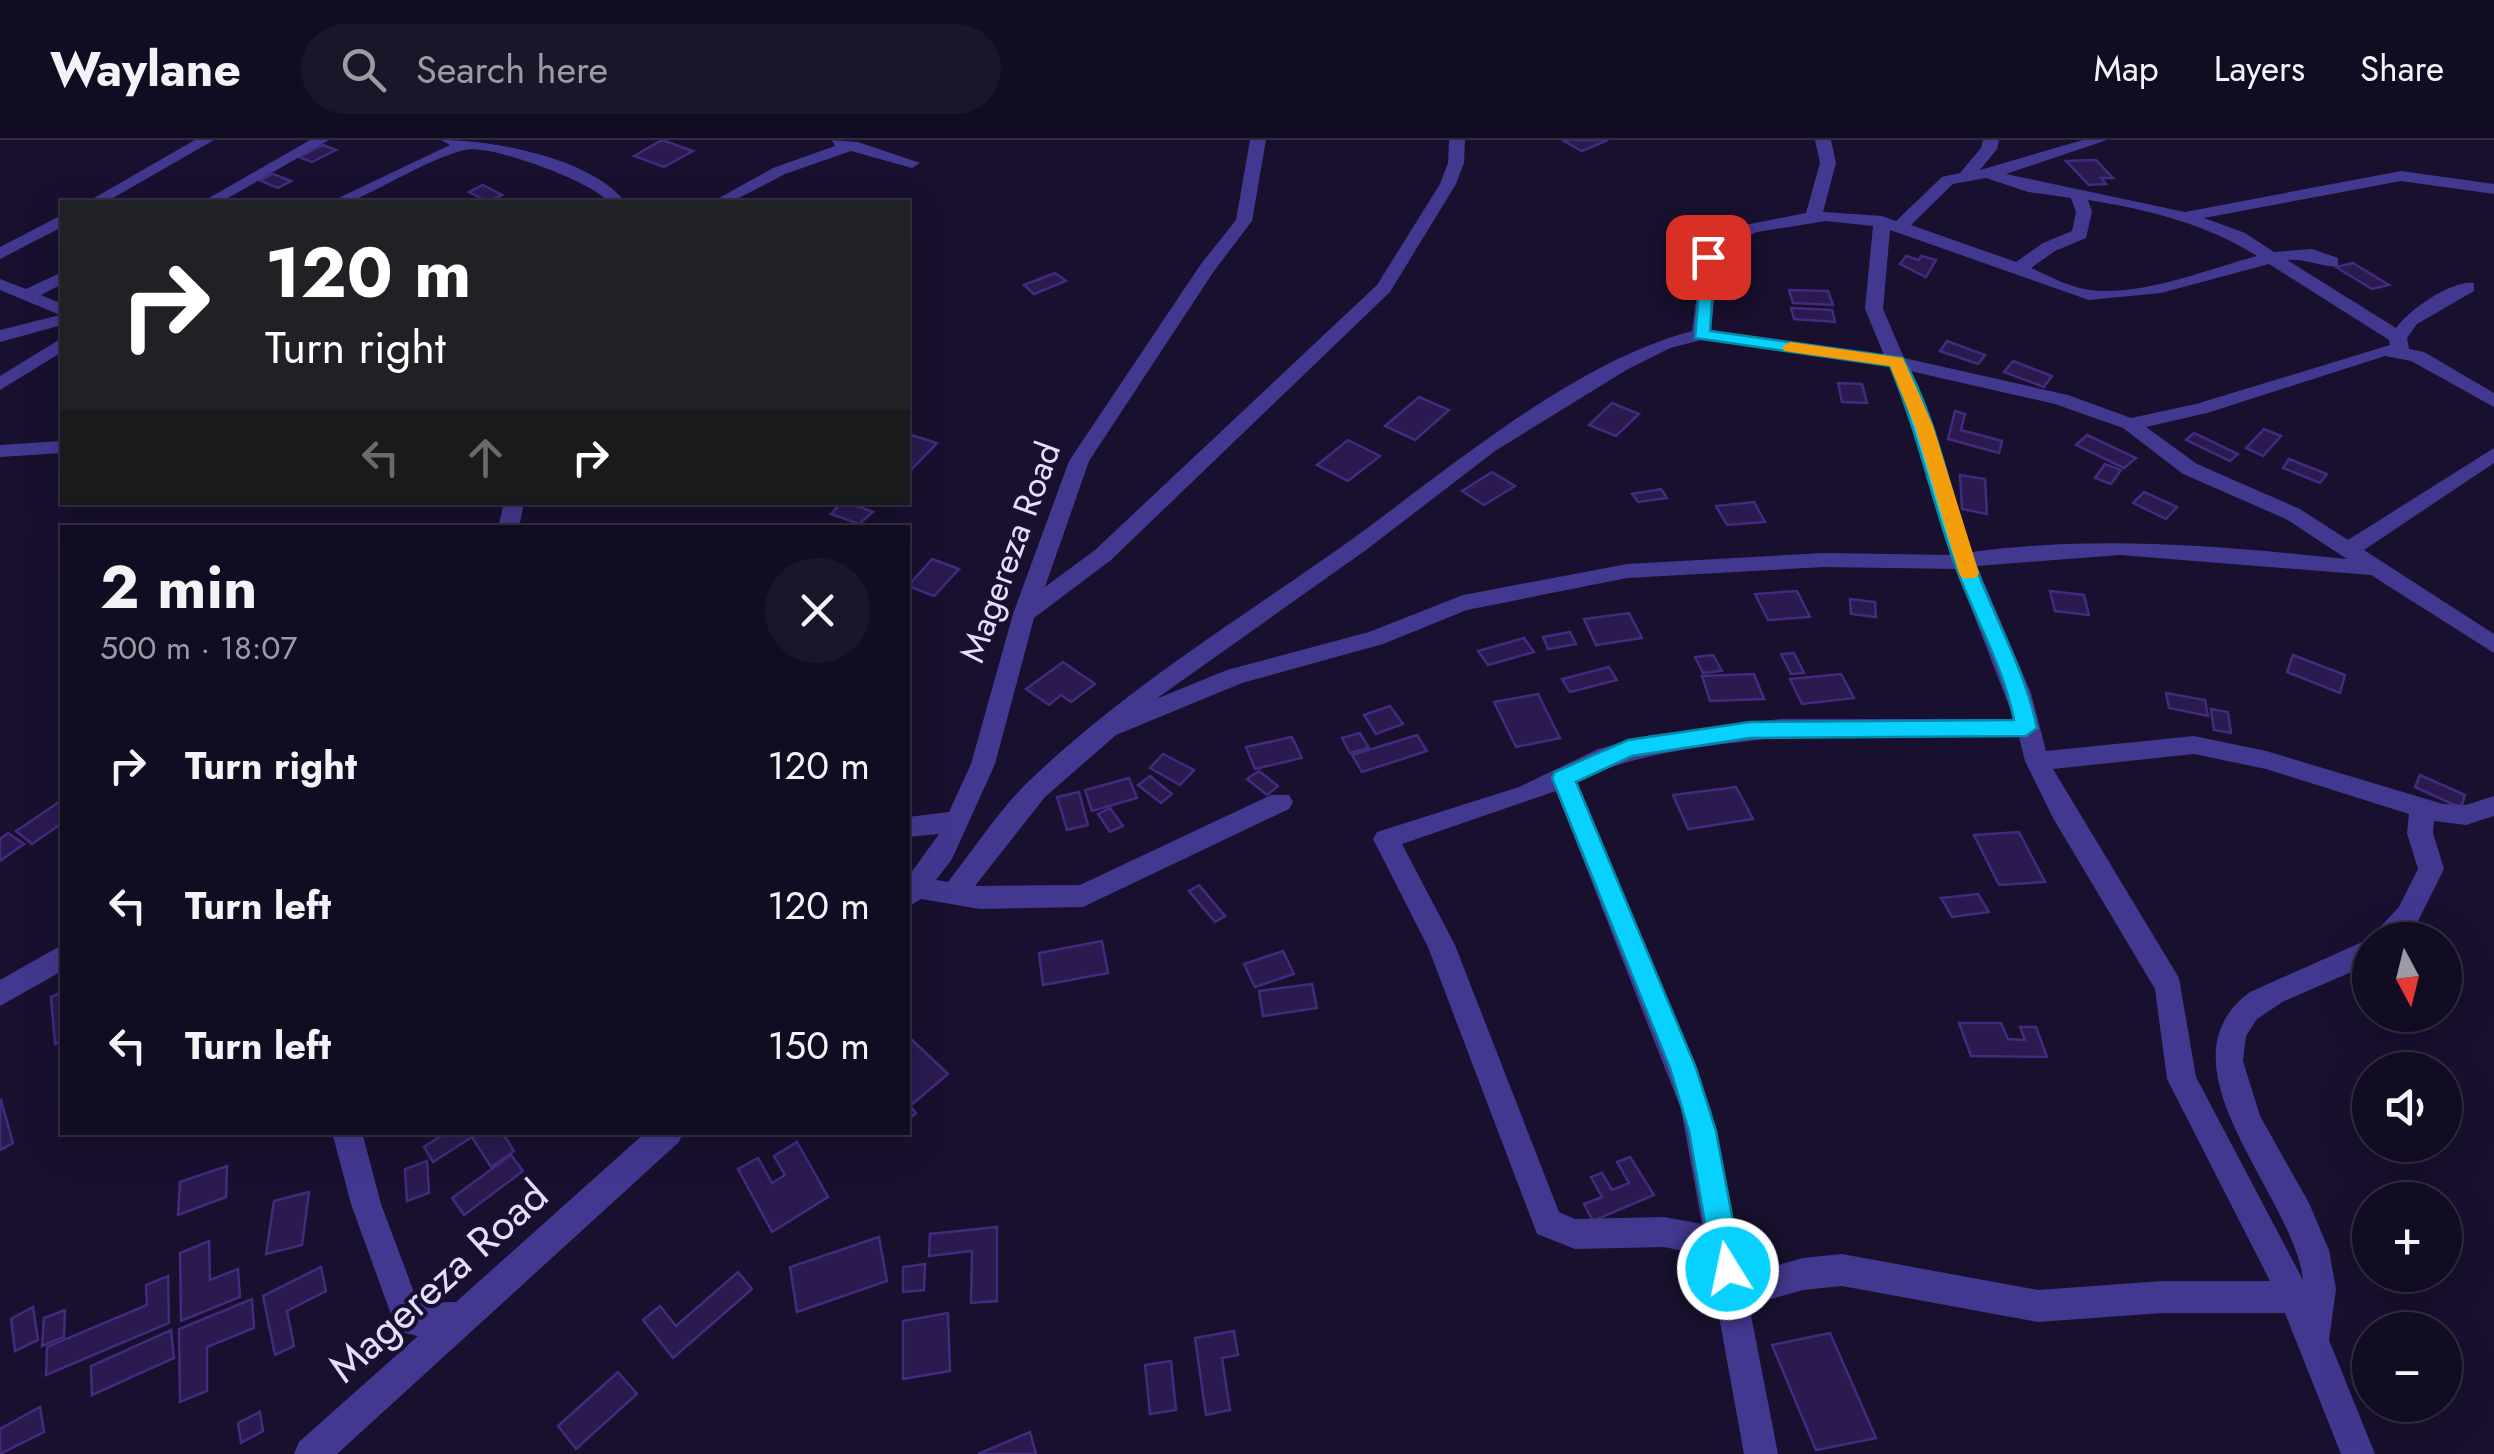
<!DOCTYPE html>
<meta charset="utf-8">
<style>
:root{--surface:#120c22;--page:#1b152a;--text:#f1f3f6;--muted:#9c9ba5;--line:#312c40}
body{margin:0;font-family:Jost,sans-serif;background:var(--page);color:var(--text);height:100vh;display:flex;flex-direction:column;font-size:38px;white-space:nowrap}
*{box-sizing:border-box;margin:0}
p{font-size:32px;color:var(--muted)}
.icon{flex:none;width:55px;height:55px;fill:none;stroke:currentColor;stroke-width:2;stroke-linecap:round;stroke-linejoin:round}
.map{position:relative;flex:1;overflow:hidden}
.side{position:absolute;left:60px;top:385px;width:850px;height:610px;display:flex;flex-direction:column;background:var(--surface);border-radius:0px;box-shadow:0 10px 40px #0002,0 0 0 2px var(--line)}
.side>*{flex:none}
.hud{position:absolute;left:60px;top:60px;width:850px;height:305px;border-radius:0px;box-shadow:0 10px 40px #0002,0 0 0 2px var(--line);background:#202124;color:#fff;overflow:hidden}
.needle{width:65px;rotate:173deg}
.fabs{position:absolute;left:2352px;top:782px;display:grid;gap:20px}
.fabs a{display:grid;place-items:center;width:110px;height:110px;border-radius:50%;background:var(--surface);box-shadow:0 10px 40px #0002,0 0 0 2px var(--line);font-size:50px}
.pin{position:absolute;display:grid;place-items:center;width:85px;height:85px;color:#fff;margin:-42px;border-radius:20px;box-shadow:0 5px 15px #0006}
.me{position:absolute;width:110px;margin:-55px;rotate:350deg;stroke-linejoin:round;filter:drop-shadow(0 0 8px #0008)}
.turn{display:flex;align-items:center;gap:35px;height:210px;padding:0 40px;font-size:45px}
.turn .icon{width:130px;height:130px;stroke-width:2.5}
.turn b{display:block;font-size:70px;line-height:85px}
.lanes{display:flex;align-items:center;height:95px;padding:0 40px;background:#0003;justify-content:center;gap:50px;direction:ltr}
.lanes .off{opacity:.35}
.round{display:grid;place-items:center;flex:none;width:105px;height:105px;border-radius:52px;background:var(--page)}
.head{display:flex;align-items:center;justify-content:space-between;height:170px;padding:0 40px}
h1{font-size:60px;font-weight:700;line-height:75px}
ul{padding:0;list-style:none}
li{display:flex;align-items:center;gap:30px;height:140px;padding:0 40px}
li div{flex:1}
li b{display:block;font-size:38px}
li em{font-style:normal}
header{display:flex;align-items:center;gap:60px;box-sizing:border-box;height:140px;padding:0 50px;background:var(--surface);border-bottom:2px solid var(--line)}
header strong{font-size:48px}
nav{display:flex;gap:55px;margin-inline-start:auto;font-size:35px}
.search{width:700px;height:90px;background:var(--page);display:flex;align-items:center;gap:25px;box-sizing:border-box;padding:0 35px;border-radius:55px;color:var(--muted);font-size:38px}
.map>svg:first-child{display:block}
.building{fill:#2a1a50;stroke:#422b7e;stroke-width:2.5}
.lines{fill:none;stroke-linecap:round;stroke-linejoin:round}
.minor{fill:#433890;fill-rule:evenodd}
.route{fill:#09d1ff;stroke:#0688a6;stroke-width:2.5}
.slow{fill:#f59e0b}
.labels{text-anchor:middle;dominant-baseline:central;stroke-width:8;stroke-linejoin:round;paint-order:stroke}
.street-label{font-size:35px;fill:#e4ddff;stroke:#18102e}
.near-street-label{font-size:42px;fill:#e4ddff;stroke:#18102e}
</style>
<header>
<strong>Waylane</strong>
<div class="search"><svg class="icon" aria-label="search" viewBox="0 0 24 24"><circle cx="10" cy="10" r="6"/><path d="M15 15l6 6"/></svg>Search here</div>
<nav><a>Map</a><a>Layers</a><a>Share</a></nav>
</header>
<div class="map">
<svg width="2494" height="1314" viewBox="0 0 2494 1314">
<rect width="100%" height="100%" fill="#18102e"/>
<g class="building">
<polygon points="662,0 693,11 664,27 634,16"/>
<polygon points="1562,0 1608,0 1582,11"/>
<polygon points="323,5 336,10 312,22 299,17"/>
<polygon points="2096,20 2113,38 2101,38 2106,44 2089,45 2066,21"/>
<polygon points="273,34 291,41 278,48 259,40"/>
<polygon points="483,45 502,55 488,62 469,52"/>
<polygon points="1906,116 1919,120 1921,116 1936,120 1926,137 1900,124"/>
<polygon points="2353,123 2389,145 2372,149 2336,127"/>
<polygon points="1055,133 1066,141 1034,154 1024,145"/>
<polygon points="1789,150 1828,151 1833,165 1793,163"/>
<polygon points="1791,168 1832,170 1835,182 1794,179"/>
<polygon points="1947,201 1985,215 1978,224 1940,211"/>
<polygon points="2013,221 2052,236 2044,247 2004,232"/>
<polygon points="1838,243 1862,244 1867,263 1842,262"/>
<polygon points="1419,257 1449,270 1415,300 1385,286"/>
<polygon points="1612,263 1639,274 1616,296 1589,285"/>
<polygon points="1955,271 1965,274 1961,290 2002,301 1999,313 1948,299"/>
<polygon points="2264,289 2281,296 2263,316 2246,308"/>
<polygon points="2194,293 2238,314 2230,321 2186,300"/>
<polygon points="908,294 937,303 910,331 908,330"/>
<polygon points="2087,295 2136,318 2124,328 2076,305"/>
<polygon points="1348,300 1380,316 1348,341 1317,325"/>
<polygon points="2289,319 2327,334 2320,343 2283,328"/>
<polygon points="2105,324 2121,330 2111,344 2095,338"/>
<polygon points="1492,332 1515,346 1484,365 1462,351"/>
<polygon points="1960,335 1985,339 1987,374 1962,369"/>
<polygon points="1661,349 1667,358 1638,362 1632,354"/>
<polygon points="2144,352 2177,367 2166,379 2133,363"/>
<polygon points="842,362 847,362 873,372 859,384 831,374"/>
<polygon points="1754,362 1765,382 1727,385 1716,366"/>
<polygon points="932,419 959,429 934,456 908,446"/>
<polygon points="1797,451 1810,477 1768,480 1755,454"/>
<polygon points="2050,451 2084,455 2089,475 2055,471"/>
<polygon points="1850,459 1875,462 1876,477 1851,474"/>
<polygon points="1629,473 1642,498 1596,505 1584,479"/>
<polygon points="1570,492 1576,504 1548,509 1543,497"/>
<polygon points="1524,498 1534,512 1488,525 1478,511"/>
<polygon points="1794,513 1804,533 1791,534 1781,514"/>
<polygon points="1713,515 1722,531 1703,533 1695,517"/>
<polygon points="2293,515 2345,535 2340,553 2287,532"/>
<polygon points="1063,522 1095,544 1071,562 1061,555 1049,565 1026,549"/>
<polygon points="1609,527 1617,540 1570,552 1562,539"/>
<polygon points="1754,534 1764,559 1710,561 1702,536"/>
<polygon points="1841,534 1854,558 1802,564 1790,539"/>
<polygon points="2166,553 2205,560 2208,576 2169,568"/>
<polygon points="1538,554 1560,598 1516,607 1494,562"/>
<polygon points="1390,566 1403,584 1376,594 1364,575"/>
<polygon points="2211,569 2228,572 2231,593 2214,590"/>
<polygon points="1360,593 1369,608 1350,613 1342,598"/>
<polygon points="1417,595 1427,611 1362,632 1352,615"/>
<polygon points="1292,597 1302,618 1255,629 1246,607"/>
<polygon points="1163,614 1194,630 1180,645 1150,628"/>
<polygon points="1259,631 1278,646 1267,655 1247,639"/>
<polygon points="2420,635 2465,655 2461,668 2415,647"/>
<polygon points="1150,636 1172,654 1161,663 1138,645"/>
<polygon points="1129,638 1137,658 1092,671 1085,650"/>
<polygon points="1736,647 1753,679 1688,689 1673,655"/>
<polygon points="1079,652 1088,685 1067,690 1057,657"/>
<polygon points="62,660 62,683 32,704 16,691"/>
<polygon points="1110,668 1123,686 1110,692 1098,674"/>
<polygon points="2019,692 2045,742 1999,745 1974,695"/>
<polygon points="8,693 24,704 0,721 0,699"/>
<polygon points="1199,745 1225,776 1215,782 1189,751"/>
<polygon points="1978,754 1989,772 1952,777 1941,758"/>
<polygon points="1102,801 1108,833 1043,845 1039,813"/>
<polygon points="1283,811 1294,834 1255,847 1244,824"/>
<polygon points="1312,844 1317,868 1263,876 1259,851"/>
<polygon points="62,852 62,901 55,904 51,857"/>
<polygon points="1959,883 2001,883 2008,899 2025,900 2020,887 2036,887 2047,917 1971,916"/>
<polygon points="909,897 948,934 910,966 916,973 908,980"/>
<polygon points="1,960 13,1003 0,1010 0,961"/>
<polygon points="447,992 502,992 514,1011 491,1027 472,997 433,1022 424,1007"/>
<polygon points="797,1002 828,1057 772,1092 738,1029 758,1018 772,1043 785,1035 774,1016"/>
<polygon points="511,1015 523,1031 464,1075 452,1058"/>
<polygon points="1630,1017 1654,1055 1593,1081 1584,1064 1602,1057 1591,1037 1602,1033 1612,1050 1629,1043 1617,1022"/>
<polygon points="427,1021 429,1053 407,1061 405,1029"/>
<polygon points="227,1026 226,1057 178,1075 180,1042"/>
<polygon points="309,1052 302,1105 266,1114 274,1061"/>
<polygon points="997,1087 997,1161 971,1163 972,1111 929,1116 930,1094"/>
<polygon points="879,1097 887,1141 797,1172 790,1127"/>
<polygon points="209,1101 210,1140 238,1129 240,1157 181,1181 180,1113"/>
<polygon points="925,1124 924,1150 903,1152 903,1127"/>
<polygon points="321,1127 326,1151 287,1171 294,1206 275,1215 263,1156"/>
<polygon points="738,1132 752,1149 673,1218 643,1180 660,1166 676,1186"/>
<polygon points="168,1136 169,1183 46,1235 47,1207 147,1165 146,1145"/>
<polygon points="252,1159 254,1188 207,1207 207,1251 180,1262 179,1189"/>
<polygon points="33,1167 38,1200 15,1211 11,1179"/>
<polygon points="65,1170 64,1197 42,1206 44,1178"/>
<polygon points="948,1173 950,1231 903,1239 903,1181"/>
<polygon points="171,1190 174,1218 92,1255 91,1226"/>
<polygon points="1234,1191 1238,1215 1222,1218 1230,1270 1206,1275 1195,1198"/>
<polygon points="1830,1193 1876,1298 1816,1310 1772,1205"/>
<polygon points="1171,1221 1176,1270 1150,1274 1145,1225"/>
<polygon points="618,1232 637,1254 576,1309 558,1286"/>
<polygon points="40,1267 44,1292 0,1314 0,1289"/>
<polygon points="260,1272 263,1291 241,1303 238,1283"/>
<polygon points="1030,1292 1036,1314 978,1314"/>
</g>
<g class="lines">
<g class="minor">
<polygon points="195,0 214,0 106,62 87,62"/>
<polygon points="310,0 329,0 221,62 202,62"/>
<path d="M441,0C493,0 592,18 625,62H609C591,41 490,4 465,10C433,17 382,48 350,62H330L450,5Z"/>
<polygon points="832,0 858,2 920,23 912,28 851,11 785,34 731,62 712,62 773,28 835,6"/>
<path d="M1250,0H1266L1252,81L1214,131L1089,321L1045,447L1095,410L1377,145L1440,44L1448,23L1449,0H1465L1464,23L1456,44L1390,152L1111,420L1034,478L995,624L952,719L936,740L948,742C974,709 999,670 1029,641C1127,547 1241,478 1351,400C1450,328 1574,222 1692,191L1703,106L1745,85L1806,73L1820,23L1815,0H1831L1836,23L1823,72L1882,76L1896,81L1942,37L1960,33L1981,8L1983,0H1999L1997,9L1980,30L2083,0H2107L2006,34L2185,72L2401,31L2494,44V54L2401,41L2204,78L2245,93L2274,112L2312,109L2338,118V126C2323,128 2305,118 2287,120L2396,188C2409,170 2451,140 2474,143V151L2417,184L2407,198L2409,209L2424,212L2494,253V267L2411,221L2385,216L2207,273L2146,287L2197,324L2300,369L2348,400L2494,308V323L2364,410L2494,494V513L2371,435L2120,415L1977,426L2031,553L2046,611L2194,596L2266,611L2443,664L2466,665L2494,656V676L2466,685L2434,681L2433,693L2444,729L2417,783L2400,800H2370V824L2284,861L2257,879L2246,896L2243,921L2260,976L2309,1063L2329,1110L2336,1149L2329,1200L2375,1314H2341L2285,1173H2162L2038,1182L1842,1146L1803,1150L1749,1165L1778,1314H1744L1708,1116L1664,1107L1575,1109L1537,1094L1428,807L1373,699L1377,692L1519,647L1598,609L1650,595L1781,579H2014L1956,429L1824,427L1627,438L1467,470L1383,504L1242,543L1116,595L1045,657L975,746L1080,745L1271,655H1289L1293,662L1289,669L1083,767L980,769L921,759L908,767V737L939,694L908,697V677L949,672L971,624L1013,474L1069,321L1201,124L1236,80ZM1986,38L2028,52L2071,58L2076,72L2072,91L2043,103L2016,122L1911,85L1953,44ZM2088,60C2146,69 2207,84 2257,116C2204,130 2145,156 2089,150C2069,147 2049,136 2031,128L2055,111L2086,98L2092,72ZM1826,81L1873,86L1865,169L1884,215L1711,190L1720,109L1757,92ZM1890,90L2089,160L2161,153L2269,124L2389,200L2390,205L2196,264L2131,278L2068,255L1904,218L1883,169ZM1701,200L1889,226L1914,286L1951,415L1824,413L1627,424L1463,455L1369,492L1227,530L1156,559L1366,410L1495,311L1628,229L1670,208ZM1910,231L2055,264L2123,288L2183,334L2286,379L2347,419C2221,406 2098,395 1972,412L1934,286ZM1781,597H2019L2025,621L2053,678L2155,849L2167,939L2270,1141H2162L2038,1150L1842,1114L1803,1118L1743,1135L1711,969L1577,641C1642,610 1710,606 1781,597ZM2194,614L2266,629L2409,674L2407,693L2418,729L2399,767L2369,799L2250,852C2152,924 2294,1055 2303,1140L2196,937L2179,838L2053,629ZM1556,651L1681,969L1702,1084L1664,1077L1575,1079L1559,1072L1455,805L1402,704Z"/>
<polygon points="62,75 62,87 0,119 0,107"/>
<polygon points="62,132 62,144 41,155 62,164 62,185 0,202 0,190 60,175 0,150 0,139 26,149"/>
<polygon points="62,198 62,212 0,250 0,236"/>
<polygon points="62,301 62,313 0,317 0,305"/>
<polygon points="504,362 524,362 519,388 498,388"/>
<polygon points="62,805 62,831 0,866 0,840"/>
<polygon points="332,992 362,992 381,1064 418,1163 456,1162 646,992 683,992 679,1002 337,1314 294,1314 299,1302 418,1196 397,1191 351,1064"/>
</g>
</g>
<path class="route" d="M1702,114L1715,117L1710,191L1903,218C1939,281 1949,355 1974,422C1994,478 2025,529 2037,588L2026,596L1750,598L1632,616L1576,642L1696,928L1716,991L1742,1129L1738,1139L1728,1144L1717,1139L1713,1129L1689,991L1670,928L1552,638L1555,632L1628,600L1750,582L2014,580C2003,524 1973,475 1954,422C1931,357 1917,290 1890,226L1695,198Z"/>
<polygon class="slow" points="1790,202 1903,218 1933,286 1979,433 1976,438 1962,438 1959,433 1915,286 1890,226 1784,211 1782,207"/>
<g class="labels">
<g class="street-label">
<text transform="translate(1010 412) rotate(-70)">Magereza Road</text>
</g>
<g class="near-street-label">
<text transform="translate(438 1141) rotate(-42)">Magereza Road</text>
</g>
</g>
</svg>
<div class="fabs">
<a><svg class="needle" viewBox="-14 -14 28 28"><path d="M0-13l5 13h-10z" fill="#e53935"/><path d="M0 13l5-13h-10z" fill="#9c9ba5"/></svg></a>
<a><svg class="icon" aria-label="sound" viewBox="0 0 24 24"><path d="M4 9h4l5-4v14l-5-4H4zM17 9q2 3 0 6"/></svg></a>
<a>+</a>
<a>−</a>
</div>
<div class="pin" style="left:1708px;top:117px;background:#d93025"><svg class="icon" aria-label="arrive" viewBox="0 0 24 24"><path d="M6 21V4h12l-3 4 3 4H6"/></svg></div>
<svg class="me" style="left:1728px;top:1129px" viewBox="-20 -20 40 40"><circle r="17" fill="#09d1ff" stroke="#fff" stroke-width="3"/><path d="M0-11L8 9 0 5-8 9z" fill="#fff"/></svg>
<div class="hud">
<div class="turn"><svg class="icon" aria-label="right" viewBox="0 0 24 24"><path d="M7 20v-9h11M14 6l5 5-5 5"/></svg><div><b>120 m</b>Turn right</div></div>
<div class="lanes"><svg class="icon off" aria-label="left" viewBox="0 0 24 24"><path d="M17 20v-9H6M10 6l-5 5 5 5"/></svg><svg class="icon off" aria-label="ahead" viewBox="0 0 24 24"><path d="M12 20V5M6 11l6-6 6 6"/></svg><svg class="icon" aria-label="right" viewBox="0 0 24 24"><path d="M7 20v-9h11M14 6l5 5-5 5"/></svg></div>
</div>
<section class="side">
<div class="head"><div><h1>2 min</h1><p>500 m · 18:07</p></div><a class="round"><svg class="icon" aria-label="close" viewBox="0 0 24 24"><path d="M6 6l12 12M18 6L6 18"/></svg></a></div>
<ul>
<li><svg class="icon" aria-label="right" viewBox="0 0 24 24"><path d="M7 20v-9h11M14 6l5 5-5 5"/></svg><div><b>Turn right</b></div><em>120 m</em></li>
<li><svg class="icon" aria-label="left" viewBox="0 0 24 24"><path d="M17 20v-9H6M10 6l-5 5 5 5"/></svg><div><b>Turn left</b></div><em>120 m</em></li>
<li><svg class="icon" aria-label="left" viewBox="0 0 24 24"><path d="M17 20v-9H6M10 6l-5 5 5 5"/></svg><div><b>Turn left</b></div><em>150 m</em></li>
</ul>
</section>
</div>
